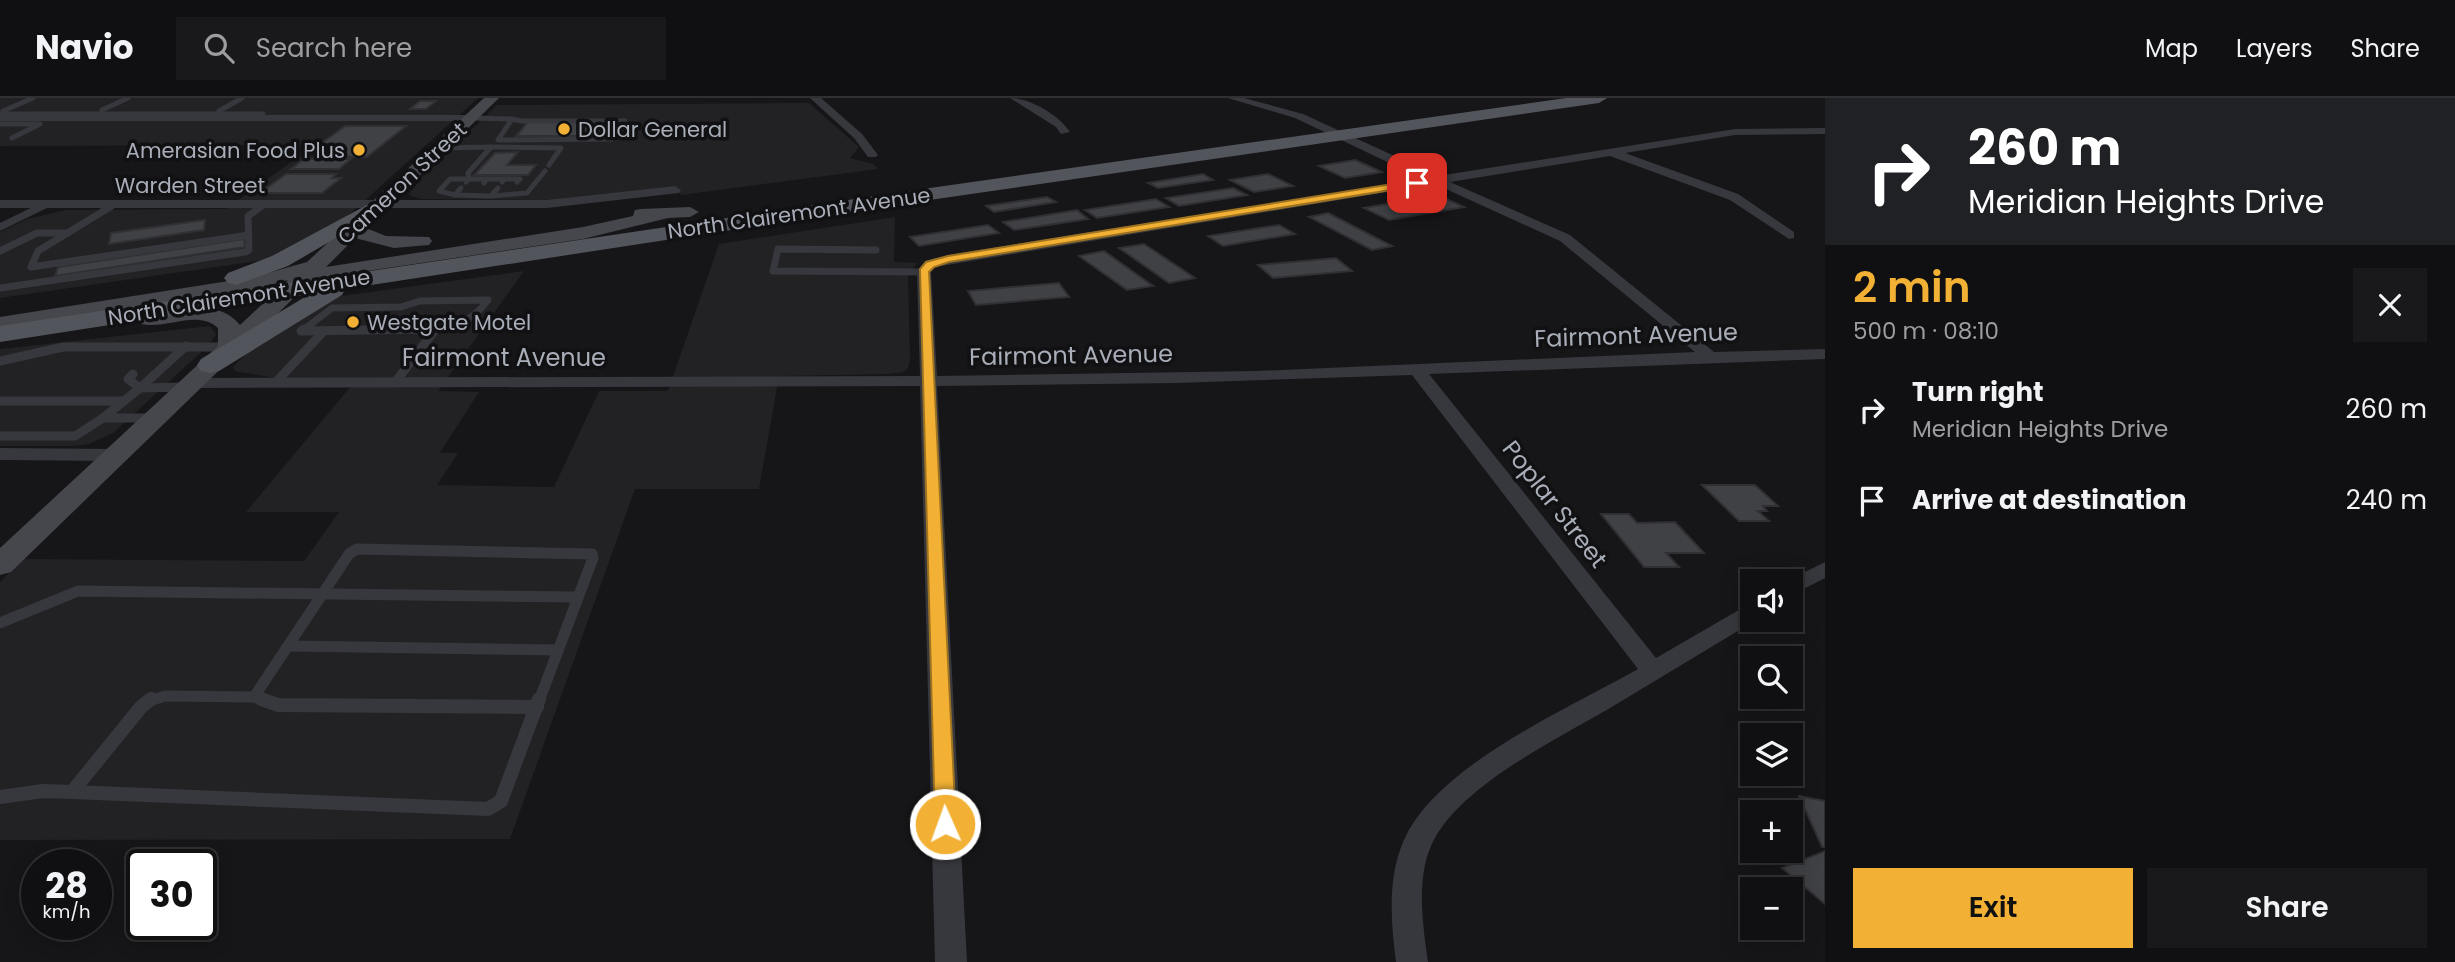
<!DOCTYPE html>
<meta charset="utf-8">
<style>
:root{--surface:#101012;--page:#19191b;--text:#f1f3f6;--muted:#9c9d9f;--line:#303032;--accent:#f2b134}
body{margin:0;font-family:Poppins,sans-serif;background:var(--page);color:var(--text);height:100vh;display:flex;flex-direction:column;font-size:26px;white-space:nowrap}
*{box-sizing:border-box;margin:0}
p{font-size:23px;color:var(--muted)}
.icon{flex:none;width:38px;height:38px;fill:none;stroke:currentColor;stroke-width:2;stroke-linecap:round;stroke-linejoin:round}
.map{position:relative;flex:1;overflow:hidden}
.side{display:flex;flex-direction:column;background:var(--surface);width:630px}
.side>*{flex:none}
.guide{background:#202124;color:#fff;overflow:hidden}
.fabs{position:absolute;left:1740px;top:471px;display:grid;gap:14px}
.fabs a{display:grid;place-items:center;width:63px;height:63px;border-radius:0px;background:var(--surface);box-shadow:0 4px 18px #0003,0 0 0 2px var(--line);font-size:35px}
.speed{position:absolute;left:21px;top:751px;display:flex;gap:14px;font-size:35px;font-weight:700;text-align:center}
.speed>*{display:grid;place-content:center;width:91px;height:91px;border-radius:50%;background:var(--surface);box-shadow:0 4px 18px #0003,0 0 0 2px var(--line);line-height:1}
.speed small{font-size:18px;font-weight:400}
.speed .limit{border:4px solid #111;border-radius:10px;background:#fff;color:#111}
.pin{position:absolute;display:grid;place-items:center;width:60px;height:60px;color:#fff;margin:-30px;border-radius:14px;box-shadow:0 4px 10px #0006}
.me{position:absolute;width:77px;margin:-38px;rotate:358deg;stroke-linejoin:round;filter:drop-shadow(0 0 5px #0008)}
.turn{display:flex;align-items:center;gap:24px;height:147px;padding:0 28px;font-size:32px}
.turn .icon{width:91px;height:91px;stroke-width:2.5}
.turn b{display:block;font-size:49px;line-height:60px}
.round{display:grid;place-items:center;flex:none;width:74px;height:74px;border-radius:0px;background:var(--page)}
.summary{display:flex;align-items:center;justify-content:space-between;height:119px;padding:0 28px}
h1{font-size:42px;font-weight:600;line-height:52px;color:var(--accent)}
.button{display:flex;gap:14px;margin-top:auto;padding:14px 28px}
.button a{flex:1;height:80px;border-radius:0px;background:var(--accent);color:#111;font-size:28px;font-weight:600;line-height:80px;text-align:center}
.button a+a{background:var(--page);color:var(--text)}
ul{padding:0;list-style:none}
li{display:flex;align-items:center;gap:21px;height:91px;padding:0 28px}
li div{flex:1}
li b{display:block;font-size:26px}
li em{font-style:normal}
header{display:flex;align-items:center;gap:42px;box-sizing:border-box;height:98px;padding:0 35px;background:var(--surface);border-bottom:2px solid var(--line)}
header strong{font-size:33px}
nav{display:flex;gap:38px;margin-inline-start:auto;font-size:24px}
.search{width:490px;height:63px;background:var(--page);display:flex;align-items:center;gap:18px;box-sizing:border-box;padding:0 24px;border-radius:0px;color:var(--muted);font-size:26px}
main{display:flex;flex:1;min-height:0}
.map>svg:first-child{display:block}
.built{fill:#222225}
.building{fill:#404145;stroke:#303034;stroke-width:2}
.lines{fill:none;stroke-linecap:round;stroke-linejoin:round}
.lane-far4{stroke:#37383d;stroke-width:5}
.lane-far3{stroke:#37383d;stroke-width:7}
.lane-far2{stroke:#37383d;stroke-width:9}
.lane-far1{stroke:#37383d;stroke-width:11}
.lane{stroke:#37383d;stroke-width:14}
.street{fill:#37383d;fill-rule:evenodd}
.secondary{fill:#45474d;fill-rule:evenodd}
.primary{fill:#53555c;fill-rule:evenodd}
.route{fill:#f2b134;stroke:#9d7322;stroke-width:2}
.poi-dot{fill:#f2b134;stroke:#111113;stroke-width:2.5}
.labels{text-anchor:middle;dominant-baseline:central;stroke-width:7;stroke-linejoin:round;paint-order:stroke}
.far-poi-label{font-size:21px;fill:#a8adb8;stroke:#111113;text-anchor:start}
.far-street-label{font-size:21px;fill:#a8adb8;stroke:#111113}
.street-label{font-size:24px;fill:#a8adb8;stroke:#111113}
</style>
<header>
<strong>Navio</strong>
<div class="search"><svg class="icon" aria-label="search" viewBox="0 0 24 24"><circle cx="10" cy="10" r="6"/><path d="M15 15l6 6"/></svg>Search here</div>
<nav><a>Map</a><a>Layers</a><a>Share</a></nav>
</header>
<main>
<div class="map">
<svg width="1825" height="864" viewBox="0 0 1825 864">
<rect width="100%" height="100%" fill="#161618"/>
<g class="built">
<polygon points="0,0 478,0 340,125 278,160 0,200 0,134 27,121 66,112 226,111 315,47 0,48"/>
<polygon points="809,5 859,49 850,60 873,66 878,71 681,97 675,88 551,102 421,101 409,97 421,80 497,7"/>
<polygon points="895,119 894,164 917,165 908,178 910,262 908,270 903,274 889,276 779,278 759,391 635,391 510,741 0,742 0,484 23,461 304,463 339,414 246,414 357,281 276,280 235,273 233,269 259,243 326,200 524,173 438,293 479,294 440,355 458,355 437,387 554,389 599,293 668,293 719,146"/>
<polygon points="210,228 216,236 209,247 113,335 89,346 72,348 0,348 0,251"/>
</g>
<g class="building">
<polygon points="420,3 436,3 426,11 410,11"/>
<polygon points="528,24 611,24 601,38 516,38"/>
<polygon points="345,28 406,28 367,59 321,59 338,46 320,46"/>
<polygon points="518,54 507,67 536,67 528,77 474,77 495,55"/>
<polygon points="304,61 351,61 339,71 291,71"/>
<polygon points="1355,62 1382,74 1345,80 1319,68"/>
<polygon points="286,76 336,76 332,80 341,80 322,95 260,95"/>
<polygon points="1203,76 1213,82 1158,90 1148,85"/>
<polygon points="1268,76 1293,88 1254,94 1230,82"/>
<polygon points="1233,90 1247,97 1179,108 1166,100"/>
<polygon points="1438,97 1464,109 1389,122 1364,110"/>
<polygon points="1047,99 1056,104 994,114 986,108"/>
<polygon points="1156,101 1169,109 1097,120 1085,112"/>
<polygon points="1077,112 1088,121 1014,132 1003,124"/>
<polygon points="1328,115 1392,148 1372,152 1309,119"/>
<polygon points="205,122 204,132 109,146 111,135"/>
<polygon points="988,127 999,135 919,148 910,139"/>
<polygon points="1279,127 1295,136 1223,148 1208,138"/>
<polygon points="244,141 245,149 55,178 58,169"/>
<polygon points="1144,146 1195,180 1169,185 1119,150"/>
<polygon points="1104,153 1153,188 1127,192 1079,158"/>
<polygon points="1336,160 1352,173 1273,180 1258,167"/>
<polygon points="1059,185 1069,199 976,207 968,193"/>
<polygon points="1702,387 1755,387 1778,408 1763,408 1767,413 1758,413 1769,423 1739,423"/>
<polygon points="1601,416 1629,416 1637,425 1675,424 1704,455 1666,455 1679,469 1644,469"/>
<polygon points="1799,698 1825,703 1825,749 1822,749"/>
<polygon points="1825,753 1825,806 1782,770"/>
</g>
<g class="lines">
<g class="lane-far4">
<polyline points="102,12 128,0"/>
<polyline points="3,13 33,0"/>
<polyline points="219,13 242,0"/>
<polyline points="0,16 263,16 258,20"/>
<polyline points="471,20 512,21"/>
<polygon points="512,21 522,23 625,23 612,41 498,42"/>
<polyline points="0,26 40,26 12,40"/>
<polyline points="491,49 561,50 549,67"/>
<polyline points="439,50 491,49 468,75 469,81 450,81 439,93 455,97"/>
<polyline points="487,81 505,81 502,84"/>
<polyline points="505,81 520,81 517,84"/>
<polyline points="466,84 469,81 487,81 484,85"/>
<polyline points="461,90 455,97 491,98"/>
<polyline points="498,90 491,98 527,95 545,73"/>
</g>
<g class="lane-far3">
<polyline points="115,106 38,153 31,169 249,137"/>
<polyline points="0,129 47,106"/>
<polyline points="876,152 778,151 773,173 924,174"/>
<polyline points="0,153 37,135 68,135"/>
<polyline points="0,190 245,154 249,152 248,118 265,106"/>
<path d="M302,233L332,210L401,209L420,203L488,202C468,229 448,230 416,233"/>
</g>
<g class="lane-far2">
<polyline points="304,231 301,233 434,231"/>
<polyline points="0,263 63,249 229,249"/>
<polyline points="133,276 128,281 140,290 186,248"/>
<polyline points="396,283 435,232"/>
<polyline points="276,284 324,233"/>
<polyline points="0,303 124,303"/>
<polyline points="154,320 103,320 140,290 185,289"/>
<polyline points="0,338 75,338 103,320"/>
</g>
<g class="lane-far1">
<polyline points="0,525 78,493 578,499"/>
<polyline points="288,548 558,552"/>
<polyline points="254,599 266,603"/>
<polyline points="149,603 165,598 254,599 349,456 357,451 592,456 593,460 539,603"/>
</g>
<g class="lane">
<polyline points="261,601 278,607 537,609"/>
<polyline points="72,694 488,711 501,703 539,601"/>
<polyline points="72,694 141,609 151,601"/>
<polyline points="0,699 43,693 72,694"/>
</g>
<g class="street">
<polygon points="810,0 821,0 862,36 878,57 876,59 868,59 854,40"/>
<path d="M1010,0C1030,0 1059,17 1070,34L1061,36L1056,29Z"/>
<path d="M1228,0H1244L1303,16L1438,78L1735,31L1825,30V36L1735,37L1625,55L1738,96L1794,134V140L1789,141L1730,102L1610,58L1450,84L1570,137L1714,254L1825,251V261L1429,276L1656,560L1744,509L1752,507V522H1756C1709,550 1662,579 1615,607C1560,640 1457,688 1431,748C1416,782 1423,829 1428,864H1396C1391,825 1387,779 1404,742C1437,667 1568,611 1638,571L1412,277L1176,285L937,288L967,864H935L920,288L190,290L181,285L190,280L920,278L917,174L925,163L948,157L1423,81L1295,20ZM1435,86L1560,143L1695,254L1257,273L937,278L931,174L935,169Z"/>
<polygon points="0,17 471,17 476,20 471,23 0,23"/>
<polygon points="675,88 681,92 679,95 547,110 0,110 0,102 547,102"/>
<polygon points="0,350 117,351 127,357 117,363 0,362"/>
<polygon points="1825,464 1825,480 1790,498 1790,483 1787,483"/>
</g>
<path class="secondary" d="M484,0H499L366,130L386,138L429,139L432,143L429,147L394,150L355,140L326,169L583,129L633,118L635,112L641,111L690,109L699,114L690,119L668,120L583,141L340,177L304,190L11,474L0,477V450L218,248V230C197,211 166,232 141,226L138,221L141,216C170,209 219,200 240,227L288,182L256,191L0,233V219L254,179L307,164Z"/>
<g class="primary">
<polygon points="1566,0 1607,0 1599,5 902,106 345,191 342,197 219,273 210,275 201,273 197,267 201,261 310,196 0,244 0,228 902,94"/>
<polygon points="380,100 387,102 390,106 387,110 288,168 236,187 228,185 224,180 228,175 272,158"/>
</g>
</g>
<polygon class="route" points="1417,82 1422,85 1421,87 949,164 934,169 929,174 956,726 953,732 945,734 938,732 935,726 920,171 926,164 948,158"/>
<g class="poi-dot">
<circle cx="564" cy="31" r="7"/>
<circle cx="359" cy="52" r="7"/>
<circle cx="353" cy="224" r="7"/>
</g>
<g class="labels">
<g class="far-poi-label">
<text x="578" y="31">Dollar General</text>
<text x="345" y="52" text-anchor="end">Amerasian Food Plus</text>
<text x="367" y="224">Westgate Motel</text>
</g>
<g class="far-street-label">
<text transform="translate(402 85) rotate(-43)">Cameron Street</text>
<text x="190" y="87">Warden Street</text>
<text transform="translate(799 115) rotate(-8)">North Clairemont Avenue</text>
<text transform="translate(239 199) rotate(-9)">North Clairemont Avenue</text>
</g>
<g class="street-label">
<text transform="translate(1636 237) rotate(-2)">Fairmont Avenue</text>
<text transform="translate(1071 257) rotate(-1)">Fairmont Avenue</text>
<text x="504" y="259">Fairmont Avenue</text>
<text transform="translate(1555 406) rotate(52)">Poplar Street</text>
</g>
</g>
</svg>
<div class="fabs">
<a><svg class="icon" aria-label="sound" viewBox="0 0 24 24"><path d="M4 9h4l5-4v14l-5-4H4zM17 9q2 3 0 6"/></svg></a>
<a><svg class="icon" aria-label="search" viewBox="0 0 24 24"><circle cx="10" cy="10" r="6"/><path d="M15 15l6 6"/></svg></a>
<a><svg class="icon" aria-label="layers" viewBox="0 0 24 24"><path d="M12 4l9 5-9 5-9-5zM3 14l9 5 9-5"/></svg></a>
<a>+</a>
<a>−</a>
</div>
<div class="speed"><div>28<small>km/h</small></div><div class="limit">30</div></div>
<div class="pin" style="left:1417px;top:85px;background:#d93025"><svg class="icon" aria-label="arrive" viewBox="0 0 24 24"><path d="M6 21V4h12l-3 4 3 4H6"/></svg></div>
<svg class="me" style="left:945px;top:726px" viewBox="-20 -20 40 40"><circle r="17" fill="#f2b134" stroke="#fff" stroke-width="3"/><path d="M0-11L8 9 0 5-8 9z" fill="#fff"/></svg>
</div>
<section class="side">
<div class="guide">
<div class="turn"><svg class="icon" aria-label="right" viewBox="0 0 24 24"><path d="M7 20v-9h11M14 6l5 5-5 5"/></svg><div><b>260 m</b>Meridian Heights Drive</div></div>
</div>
<div class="summary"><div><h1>2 min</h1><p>500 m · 08:10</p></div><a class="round"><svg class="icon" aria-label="close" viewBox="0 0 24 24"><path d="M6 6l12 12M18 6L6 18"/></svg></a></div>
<ul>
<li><svg class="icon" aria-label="right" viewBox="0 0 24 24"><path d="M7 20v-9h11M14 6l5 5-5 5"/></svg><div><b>Turn right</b><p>Meridian Heights Drive</p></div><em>260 m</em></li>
<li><svg class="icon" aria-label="arrive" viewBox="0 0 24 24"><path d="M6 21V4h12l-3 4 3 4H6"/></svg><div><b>Arrive at destination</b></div><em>240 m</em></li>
</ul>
<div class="button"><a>Exit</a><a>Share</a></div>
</section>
</main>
